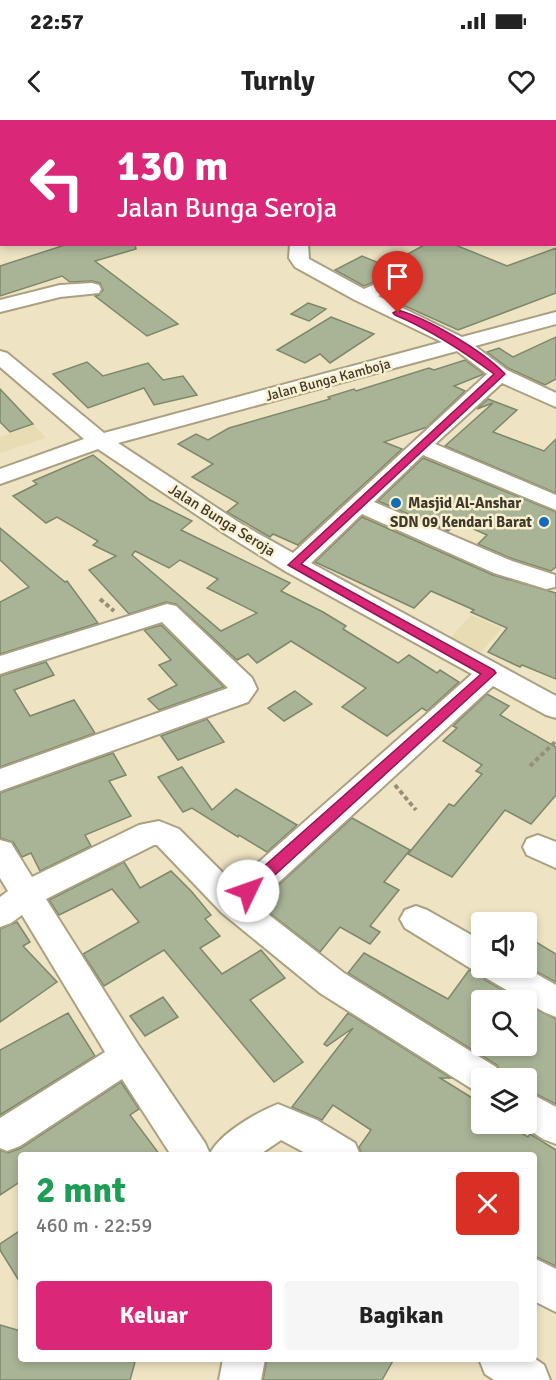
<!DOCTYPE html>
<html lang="id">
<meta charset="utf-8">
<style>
:root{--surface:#fff;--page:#f6f6f6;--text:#222;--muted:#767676;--accent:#db2777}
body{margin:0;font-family:Signika,sans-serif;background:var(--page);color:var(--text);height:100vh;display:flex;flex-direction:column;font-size:22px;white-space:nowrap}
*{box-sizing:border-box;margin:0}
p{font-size:20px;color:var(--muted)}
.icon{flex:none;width:33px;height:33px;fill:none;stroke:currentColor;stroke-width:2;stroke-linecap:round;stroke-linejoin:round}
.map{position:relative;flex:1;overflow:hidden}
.panel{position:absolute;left:18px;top:1032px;width:519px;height:210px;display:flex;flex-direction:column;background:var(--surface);border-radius:6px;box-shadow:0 3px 9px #0003}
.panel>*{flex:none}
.top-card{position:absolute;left:0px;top:0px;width:556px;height:126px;box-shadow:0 3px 9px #0003;background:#db2777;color:#fff;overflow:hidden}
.fabs{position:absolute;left:471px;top:792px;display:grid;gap:12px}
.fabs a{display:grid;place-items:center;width:66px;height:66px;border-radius:6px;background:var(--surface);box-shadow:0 3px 9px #0003;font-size:30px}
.pin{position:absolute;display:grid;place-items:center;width:51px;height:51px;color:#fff;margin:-62px -26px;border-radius:50% 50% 50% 0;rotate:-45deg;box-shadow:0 0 6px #0007}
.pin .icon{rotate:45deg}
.me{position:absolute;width:66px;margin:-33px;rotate:48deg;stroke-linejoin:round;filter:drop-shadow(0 0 4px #0008)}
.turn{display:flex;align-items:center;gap:21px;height:126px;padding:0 18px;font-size:27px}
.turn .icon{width:78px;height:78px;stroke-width:2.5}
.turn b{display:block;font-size:42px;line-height:51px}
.round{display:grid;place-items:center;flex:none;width:63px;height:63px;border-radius:6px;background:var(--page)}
.head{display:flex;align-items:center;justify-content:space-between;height:102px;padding:0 18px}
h1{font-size:36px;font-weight:700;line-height:45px;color:#1e9e55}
.action{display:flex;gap:12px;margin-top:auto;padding:12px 18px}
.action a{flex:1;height:69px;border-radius:6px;background:var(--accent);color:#fff;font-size:24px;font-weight:700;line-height:69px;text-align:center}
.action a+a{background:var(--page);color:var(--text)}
.status{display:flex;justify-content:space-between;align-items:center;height:42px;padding:0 30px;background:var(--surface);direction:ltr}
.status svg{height:16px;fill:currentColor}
header{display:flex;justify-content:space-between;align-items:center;height:78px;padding:0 18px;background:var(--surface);font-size:27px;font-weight:700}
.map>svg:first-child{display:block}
.built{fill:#e8dcb3}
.building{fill:#a9b496;stroke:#7d886b;stroke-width:1.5;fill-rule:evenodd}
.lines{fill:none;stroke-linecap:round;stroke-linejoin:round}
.minor-casing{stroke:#aaa182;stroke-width:4}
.highway-casing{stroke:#8e6a47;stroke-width:3}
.path{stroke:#968f78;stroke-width:4;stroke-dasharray:4.5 3;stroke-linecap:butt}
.minor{fill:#fff;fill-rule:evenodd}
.highway{fill:#ba8455;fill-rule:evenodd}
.route{fill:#db2777;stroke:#8e194d;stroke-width:1.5}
.poi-dot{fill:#126cb9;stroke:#fbf1d0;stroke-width:2}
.labels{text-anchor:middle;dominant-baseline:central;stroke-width:5;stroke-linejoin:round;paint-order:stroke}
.far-street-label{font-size:14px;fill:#3d392c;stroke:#fbf1d0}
.poi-label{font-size:15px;font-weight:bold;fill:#3d392c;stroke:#fbf1d0;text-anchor:start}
.street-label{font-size:15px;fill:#3d392c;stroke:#fbf1d0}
</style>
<div class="status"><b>22:57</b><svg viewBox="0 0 49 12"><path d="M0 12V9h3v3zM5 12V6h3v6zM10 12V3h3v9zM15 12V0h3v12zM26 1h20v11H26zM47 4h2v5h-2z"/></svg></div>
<header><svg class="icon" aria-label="back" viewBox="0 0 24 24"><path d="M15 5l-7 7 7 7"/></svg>Turnly<svg class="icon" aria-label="heart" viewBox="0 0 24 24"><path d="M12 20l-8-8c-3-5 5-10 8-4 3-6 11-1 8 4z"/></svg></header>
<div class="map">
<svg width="556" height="1260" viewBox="0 0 556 1260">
<rect width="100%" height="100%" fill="#eee4c3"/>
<g class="built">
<polygon points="34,305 46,318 0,333 0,317"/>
<polygon points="471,495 502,508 481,532 450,518"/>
</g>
<g class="building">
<polygon points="68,124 135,124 136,129 95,141 178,204 147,216 95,176 99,175 103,170 100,163 92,161 70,162 62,156 0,176 0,146"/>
<polygon points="426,124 453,124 507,146 556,128 556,173 458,210 383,176 418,162 421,155 417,150 402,150 364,166 335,150 362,136 386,146"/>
<polygon points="308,183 326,189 309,201 291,194"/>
<polygon points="331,197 374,214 330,243 320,234 305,243 277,230"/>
<polygon points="556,217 556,259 545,265 508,248 487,232 499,228 513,237"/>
<polygon points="465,240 484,254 454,266 465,271 427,307 384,322 402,329 298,425 273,414 270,417 227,392 238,383 192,357 213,344 178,324 196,314 208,320 229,308 330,279 328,277 354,269 356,271 429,248 434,250"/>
<polygon points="87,242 103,256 148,243 163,260 183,256 197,275 154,285 144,268 88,288 53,254"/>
<polygon points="0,269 33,304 10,312 0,302"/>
<polygon points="488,279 517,290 493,312 544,331 556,319 556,373 445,326 493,283 477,289"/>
<path d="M93,335L150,380L192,401L181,410L290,463L281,471L323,492L346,506L343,509L398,543L409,535L437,553L440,550L459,562L427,591L422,588L387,616L342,587L366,568L291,521L257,543L248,534L237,540L176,484L166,482L129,494L89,450L116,436L93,425L98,421L57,397L46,403L13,376L37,364L33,361ZM135,431L169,448L180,440L218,459L207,468L257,493L221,511L132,435Z"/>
<polygon points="423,338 556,392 556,447 551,451 513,439 478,424 487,415 458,402 448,411 378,381"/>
<polygon points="362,397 493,455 556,473 556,559 522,545 520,547 488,532 507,508 471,492 474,490 431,471 414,488 315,442"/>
<polygon points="0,408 65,462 67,461 98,503 0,534 0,482 29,467 0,440"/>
<polygon points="161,505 224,567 159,590 148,579 177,565 159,545 171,540 144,510"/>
<polygon points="46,542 54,555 14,570 30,596 74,580 95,613 0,647 0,556"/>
<polygon points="295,571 312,584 284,601 268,588"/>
<polygon points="487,574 509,586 500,595 556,627 556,675 531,704 505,690 452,757 408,734 449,684 454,686 482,654 476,651 482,645 443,621 457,608 453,606"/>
<polygon points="207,599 224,622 178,640 161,616"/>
<polygon points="113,633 126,655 109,661 131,696 85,715 91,726 40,751 31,733 22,737 13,722 0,718 0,673"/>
<polygon points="182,647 212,690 236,669 297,705 267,732 239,715 238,717 192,688 183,692 158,657"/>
<polygon points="352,698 410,730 384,762 399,770 370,806 380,812 370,824 340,807 320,832 258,784"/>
<polygon points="124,742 140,768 171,751 192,772 211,795 205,799 220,816 200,828 222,854 261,830 285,858 250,880 303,942 274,962 164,830 104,866 83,834 139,802 112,769 59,795 49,780"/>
<polygon points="17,802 30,822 23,826 57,862 0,902 0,809"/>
<polygon points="526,816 556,834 556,862 526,846"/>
<polygon points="364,833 448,879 469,850 481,853 485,860 520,880 482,880 482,926 526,926 526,884 556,899 556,984 526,969 526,958 504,958 497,945 348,853"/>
<polygon points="163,877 178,897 145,916 130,896"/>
<polygon points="68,893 95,936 0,995 0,930"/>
<polygon points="348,893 451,958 440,958 482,984 482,1004 506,1004 528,1017 530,1014 556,1030 556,1146 534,1136 534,1035 362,1035 359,1027 371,1010 333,985 322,1000 292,987 353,908 327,926 324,924"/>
<polygon points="121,962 139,989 130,995 160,1035 21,1035 21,1061 0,1075 0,1030 8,1033 21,1028"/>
<polygon points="21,1110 21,1164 0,1130 0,1124"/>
<polygon points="0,1205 21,1211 21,1239 125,1239 135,1242 130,1260 0,1260"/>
<polygon points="267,1239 394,1239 382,1260 263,1260"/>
</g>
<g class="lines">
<defs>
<g id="minor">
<polygon points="142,0 162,0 141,2"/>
<rect x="0" y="35" width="2" height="10"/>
<rect x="0" y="112" width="2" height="10"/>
<path d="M290,124H308L309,139L364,169L403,152H417L419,156L417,160L378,176L462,217L556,192V204L475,226L507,250L556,273V287L502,263L435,324L556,375V390L423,335L374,382L512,441L555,455V467L546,469L494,453L362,394L311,443L556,576V598L546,595L493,566L255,784L344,853L496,947L502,958H482V973L472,969L320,873L222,793L157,725H154L46,779L139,926L205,1023L210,1034C219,1014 257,992 278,984L317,1000L355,1023L360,1035H309L281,1020L259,1035H171L122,959L20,1026L7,1031L0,1028V998L105,932L22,795L11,803L0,807V777L8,771L0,758V720L11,723L32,757L139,705L159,701L179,709L234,764L472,554L285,451L227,415L98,329L0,364V349L84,319L0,247V231L7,233L104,313L442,222L355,180L295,147L289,138ZM457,231L487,254L293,433L243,405L118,323Z"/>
<polygon points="92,163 99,165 101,169 99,173 60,177 0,192 0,180 60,165"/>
<polygon points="167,484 176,486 252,558 257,569 248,582 0,671 0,649 228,568 162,502 0,554 0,536"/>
<polygon points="538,715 556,722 556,748 527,735 523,727 527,719"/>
<polygon points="416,786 427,790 482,821 482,848 526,848 556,865 556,897 544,892 486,858 483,851 470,848 405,808 400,799 405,790"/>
<polygon points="526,971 556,987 556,1024 543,1019 520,1004 526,1004"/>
<polygon points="534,1138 556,1149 556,1192 534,1181"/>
<polygon points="534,1238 544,1245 550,1260 494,1260 485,1254 479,1239"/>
<polygon points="223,1239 265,1239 261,1260 219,1260"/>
</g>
<polygon id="highway" points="529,0 550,0 551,2 530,2"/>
</defs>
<use href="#minor" class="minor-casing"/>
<use href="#highway" class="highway-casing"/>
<g class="path">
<polyline points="100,479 114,491"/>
<polyline points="530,646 556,621"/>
<polyline points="395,665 416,690"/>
</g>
<use href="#minor" class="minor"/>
<use href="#highway" class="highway"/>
</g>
<path class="route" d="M398,190C429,199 483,231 505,254L301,444L494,550L496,553L253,775H242L240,771L242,766L481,554L288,445L494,254C463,231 431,210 395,195L393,193Z"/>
<g class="poi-dot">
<circle cx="396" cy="383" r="6"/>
<circle cx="544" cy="402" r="6"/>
</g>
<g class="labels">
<g class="far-street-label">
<text transform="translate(328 260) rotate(-15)">Jalan Bunga Kamboja</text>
</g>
<g class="poi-label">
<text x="408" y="383">Masjid Al-Anshar</text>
<text x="532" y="402" text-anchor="end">SDN 09 Kendari Barat</text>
</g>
<g class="street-label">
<text transform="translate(222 400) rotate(32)">Jalan Bunga Seroja</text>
</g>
</g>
</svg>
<div class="fabs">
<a><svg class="icon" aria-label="sound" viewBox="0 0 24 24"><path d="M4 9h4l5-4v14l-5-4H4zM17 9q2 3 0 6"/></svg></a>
<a><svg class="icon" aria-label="search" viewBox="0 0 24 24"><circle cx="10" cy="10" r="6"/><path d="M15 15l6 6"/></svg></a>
<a><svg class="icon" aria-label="layers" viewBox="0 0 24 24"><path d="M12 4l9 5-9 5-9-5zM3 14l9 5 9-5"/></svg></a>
</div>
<div class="pin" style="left:398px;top:193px;background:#d93025"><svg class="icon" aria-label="arrive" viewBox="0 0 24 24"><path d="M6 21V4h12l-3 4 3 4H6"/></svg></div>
<svg class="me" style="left:248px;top:771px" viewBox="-20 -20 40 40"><circle r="19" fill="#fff"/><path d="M0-13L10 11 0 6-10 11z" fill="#db2777"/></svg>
<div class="top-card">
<div class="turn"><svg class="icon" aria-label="left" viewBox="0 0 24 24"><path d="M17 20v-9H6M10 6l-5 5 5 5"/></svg><div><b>130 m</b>Jalan Bunga Seroja</div></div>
</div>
<section class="panel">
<div class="head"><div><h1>2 mnt</h1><p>460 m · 22:59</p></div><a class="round" style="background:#d93025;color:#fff"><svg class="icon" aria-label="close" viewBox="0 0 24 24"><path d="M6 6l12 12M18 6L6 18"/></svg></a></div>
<div class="action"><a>Keluar</a><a>Bagikan</a></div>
</section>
</div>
